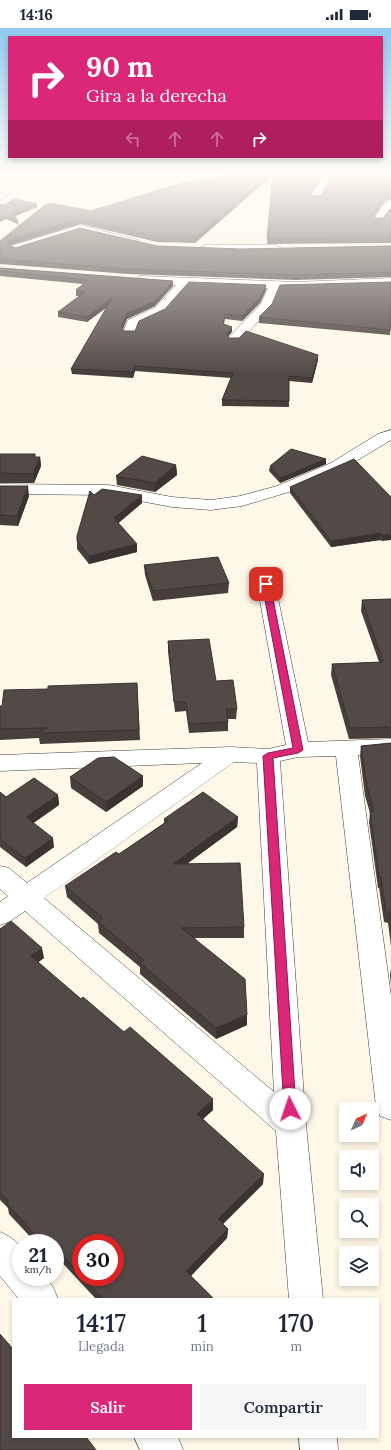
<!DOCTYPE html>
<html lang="es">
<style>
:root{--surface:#fff;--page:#f6f6f7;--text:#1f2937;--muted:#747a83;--accent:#db2777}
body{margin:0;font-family:Lora,serif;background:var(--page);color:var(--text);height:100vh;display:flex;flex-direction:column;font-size:15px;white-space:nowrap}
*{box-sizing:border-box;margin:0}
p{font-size:13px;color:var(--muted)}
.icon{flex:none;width:22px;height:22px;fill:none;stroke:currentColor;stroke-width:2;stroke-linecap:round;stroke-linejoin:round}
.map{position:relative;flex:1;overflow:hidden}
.panel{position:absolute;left:12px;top:1270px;width:367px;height:140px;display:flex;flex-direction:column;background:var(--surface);border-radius:0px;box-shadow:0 2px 6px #0003}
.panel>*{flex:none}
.top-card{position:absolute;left:8px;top:8px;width:375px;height:122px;border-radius:0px;box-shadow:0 2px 6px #0003;background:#db2777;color:#fff;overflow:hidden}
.needle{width:26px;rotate:44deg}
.buttons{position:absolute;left:339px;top:1074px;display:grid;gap:8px}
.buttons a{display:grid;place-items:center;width:40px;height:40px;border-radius:0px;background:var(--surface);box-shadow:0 2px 6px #0003;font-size:20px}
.speed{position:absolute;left:12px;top:1206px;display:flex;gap:8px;font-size:20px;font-weight:700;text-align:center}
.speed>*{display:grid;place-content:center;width:52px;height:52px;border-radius:50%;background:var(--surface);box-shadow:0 2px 6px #0003;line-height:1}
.speed small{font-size:10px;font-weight:400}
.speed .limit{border:6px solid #d22;background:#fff;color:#111}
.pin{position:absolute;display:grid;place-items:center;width:34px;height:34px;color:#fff;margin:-17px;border-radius:8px;box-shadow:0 2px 6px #0006}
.me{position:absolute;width:44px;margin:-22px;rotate:356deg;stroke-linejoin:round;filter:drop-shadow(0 0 3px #0008)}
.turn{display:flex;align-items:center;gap:14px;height:84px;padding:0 12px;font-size:18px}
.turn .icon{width:52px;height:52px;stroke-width:2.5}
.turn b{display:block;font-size:28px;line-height:34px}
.lanes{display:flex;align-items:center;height:38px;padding:0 12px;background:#0003;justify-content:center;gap:20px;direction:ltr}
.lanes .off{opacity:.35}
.eta{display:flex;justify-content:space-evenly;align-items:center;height:68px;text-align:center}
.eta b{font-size:24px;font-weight:600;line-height:28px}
.primary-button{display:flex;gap:8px;margin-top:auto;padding:8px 12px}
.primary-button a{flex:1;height:46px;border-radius:0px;background:var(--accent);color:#fff;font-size:16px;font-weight:600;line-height:46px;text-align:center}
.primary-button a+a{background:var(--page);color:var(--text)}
.status{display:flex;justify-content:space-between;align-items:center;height:28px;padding:0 20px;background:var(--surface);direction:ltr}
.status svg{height:11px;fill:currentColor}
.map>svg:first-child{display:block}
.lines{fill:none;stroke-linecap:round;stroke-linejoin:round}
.minor-casing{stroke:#3d3d3d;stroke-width:1}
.minor{fill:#fff;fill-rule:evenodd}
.wall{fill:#473f3c;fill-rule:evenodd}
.shaded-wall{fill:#3a3331}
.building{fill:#534946;stroke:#3a3331}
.route{fill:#db2777;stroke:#8e194d}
</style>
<div class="status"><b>14:16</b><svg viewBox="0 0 49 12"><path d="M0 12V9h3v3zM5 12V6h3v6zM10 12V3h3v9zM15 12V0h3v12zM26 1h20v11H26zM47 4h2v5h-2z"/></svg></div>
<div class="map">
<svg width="391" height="1422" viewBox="0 0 391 1422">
<rect width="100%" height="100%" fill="#fff7e8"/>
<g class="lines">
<defs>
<g id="minor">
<path d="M23,146H33V149C24,162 16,176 0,180V173L13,164L23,149Z"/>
<polygon points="325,146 334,146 319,171 311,171 310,169"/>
<polygon points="391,172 391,182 383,193 375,193 374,191 375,189 387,173"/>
<polygon points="80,197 138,212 139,214 134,217 80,203 15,223 9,220 11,218"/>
<polygon points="206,217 276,217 282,220 276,223 202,222 200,220"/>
<polygon points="142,248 296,254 391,250 391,258 279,261 271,280 239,314 229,314 227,311 261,276 268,260 188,257 164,285 138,297 134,307 124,307 123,304 128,292 156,279 176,257 138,255 136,252 138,249"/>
<polygon points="391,402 391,412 343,441 289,464 242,478 211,482 172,479 109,467 0,466 0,456 109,457 172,469 211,472 240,468 277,458 331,435 378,406"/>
<path d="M266,550L273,552L275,556L308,714L391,711V725L358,727L391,968V1092L380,1088L376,1078L336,728L298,729L280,733L306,1097L323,1271H289L276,1103L25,883L9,894L0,897V874L8,868L0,861V838L9,840L27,855L202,735L0,743V727L230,719L268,721L286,717L257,556L259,552ZM234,734L257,735L274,1064L44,870Z"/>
<path d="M0,1204C26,1215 21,1225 21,1249H45L53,1259L58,1271H19L0,1248Z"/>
<polygon points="134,1409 178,1409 183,1422 140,1422"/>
<polygon points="299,1409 337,1409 338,1422 300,1422"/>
</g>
</defs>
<use href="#minor" class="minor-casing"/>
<use href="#minor" class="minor"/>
</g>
<g class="wall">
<polygon points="223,146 324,146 310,166 311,168 386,172 374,188 375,190 383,190 391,180 391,215 267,216 273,147 195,215 157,214 80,196 10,217 15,220 157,218 241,221 391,218 391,249 296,252 128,246 0,236 0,213 91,183 229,148"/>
<polygon points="0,177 37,179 15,188 18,193 19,197 6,191"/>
<polygon points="0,240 173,253 173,258 155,278 127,291 123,301 124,303 135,303 266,262 260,275 242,293 225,291 224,296 232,299 232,304 228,308 229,310 318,327 318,332 312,355 289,353 289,379 222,378 222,372 231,350 135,343 133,350 72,346 71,341 106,280 87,294 58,289 58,284 79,268 76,268 76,262 83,256 0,248"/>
<polygon points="391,254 390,307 259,295 259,289"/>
<polygon points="0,426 35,426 35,429 40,429 41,438 34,455 0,455"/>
<polygon points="326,431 326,436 280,455 269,443 270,438"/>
<polygon points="176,437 177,447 155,464 117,457 116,448"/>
<polygon points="0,458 29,468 18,498 0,497"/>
<polygon points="290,459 391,469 381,513 380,512 331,519 290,465"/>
<polygon points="94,467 142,475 118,495 137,524 89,536 77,521 77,513"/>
<polygon points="144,537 229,555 228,565 153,573 145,547"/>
<polygon points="391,571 391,710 349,711 331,647 332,636 379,634 361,583 362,572"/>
<polygon points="168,613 216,653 237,681 236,691 228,691 228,703 189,705 186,683 175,684 168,623"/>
<polygon points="137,655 140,712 40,716 39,710 0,712 0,678 2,678 48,661"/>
<polygon points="391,715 391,918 388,895 384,894 379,860 378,860 369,794 370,785 365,768 360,728 361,718"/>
<polygon points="143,748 143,758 106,784 71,760 70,749"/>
<polygon points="0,764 6,769 58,767 59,777 33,795 54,819 26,839 0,819"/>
<polygon points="238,789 237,799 188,835 244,899 244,910 195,910 247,987 247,997 216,1011 140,946 140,939 99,905 98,896 67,869 65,858 119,826 164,795 164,791"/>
<path d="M0,901L44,930L38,934L81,971L213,1082L203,1091L263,1156L223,1196L228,1201L227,1210L191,1248L214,1271H96L55,1227V1215H36L9,1186L8,1180L0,1172ZM81,1215L115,1249H81Z"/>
<polygon points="391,940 391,957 390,947"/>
</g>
<g class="shaded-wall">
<polygon points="269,146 274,146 195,215 195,210"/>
<polygon points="321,146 324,146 309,168 309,164"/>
<polygon points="391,167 391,171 386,172 373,190 373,186 386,168"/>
<polygon points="37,176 37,179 13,189 13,185"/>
<polygon points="6,188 6,191 0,194 0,190"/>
<polygon points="79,191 80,196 11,217 8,220 7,215 10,212"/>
<polygon points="173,253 173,258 155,278 127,291 122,303 121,298 127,285"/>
<polygon points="266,257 266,262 260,275 242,293 242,288"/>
<polygon points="112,270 112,275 87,294 87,289"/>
<polygon points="232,299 232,304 226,311 226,305"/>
<polygon points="318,327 318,332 312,355 312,350"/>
<polygon points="135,338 135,343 133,350 133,344"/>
<polygon points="40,429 41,438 34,455 33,446"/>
<polygon points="326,431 326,436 280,455 281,450"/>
<polygon points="176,437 177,447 155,464 155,455"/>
<polygon points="28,458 29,468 18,498 17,488"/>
<polygon points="142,467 142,475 115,498 114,490"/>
<polygon points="381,505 380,512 331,519 331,513"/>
<polygon points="391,506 391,512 381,513 382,507"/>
<polygon points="137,516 137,524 89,536 89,528"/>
<polygon points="143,748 143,758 106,784 106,774"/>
<polygon points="58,767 59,777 28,799 26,789"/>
<polygon points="238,789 237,799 173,846 173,836"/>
<polygon points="53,810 54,819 26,839 25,830"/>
<polygon points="42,920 44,930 33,938 31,928"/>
<polygon points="247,987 247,997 216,1011 216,1000"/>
<polygon points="213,1071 213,1082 197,1096 197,1086"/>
<polygon points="264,1146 263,1156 218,1201 218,1191"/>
<polygon points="228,1201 227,1210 186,1253 186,1243"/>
<polygon points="45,1208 46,1215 41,1215 40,1212"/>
</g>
<g class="building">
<polygon points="237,146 269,146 195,210 157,209 79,191 10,212 7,215 15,220 80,200 157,218 241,221 391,218 391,244 296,247 128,241 0,231 0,213 45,177 50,175 91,183 184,154 239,147"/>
<polygon points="273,146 321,146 309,164 311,168 321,167 333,146 391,146 391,167 386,168 373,186 375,190 383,190 391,180 391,210 267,211"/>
<polygon points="14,171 37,176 13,185 18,193 6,188 0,190 0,177 6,176"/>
<polygon points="0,240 173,253 155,273 127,285 121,298 124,303 135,303 139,293 165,281 189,254 266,257 260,270 242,288 225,286 223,296 232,299 226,305 229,310 239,310 246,303 318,327 312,350 289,348 289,373 222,372 233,345 135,338 133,344 71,341 112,270 87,289 58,284 85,264 76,262 88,252 0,243"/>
<polygon points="391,254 391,302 259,289 272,276 280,257"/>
<polygon points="291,421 326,431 281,450 270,438"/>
<polygon points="0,426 35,426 35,429 40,429 33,446 0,445"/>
<polygon points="142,428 176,437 155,455 116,448"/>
<polygon points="354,431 391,469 391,506 382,507 381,505 331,513 290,459"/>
<polygon points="0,458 28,458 17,488 0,487"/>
<polygon points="102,461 142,467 114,490 137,516 89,528 77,513 77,508 90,463 94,467"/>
<polygon points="218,529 229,555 153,563 144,537"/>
<polygon points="391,571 391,699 350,700 332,636 383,634 362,572"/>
<polygon points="209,611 216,653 233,652 237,681 226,681 228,694 189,696 186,674 174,674 168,613"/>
<polygon points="137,655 139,702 38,705 48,700 0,701 0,678 2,678 4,662 48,661 48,658"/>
<polygon points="391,715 391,892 390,884 386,884 381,849 379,849 370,783 374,784 367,758 361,718"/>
<polygon points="114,729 143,748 106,774 70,749 98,730"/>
<polygon points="34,750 58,767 26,789 53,810 25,830 0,811 0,764 6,769"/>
<polygon points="203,764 238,789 173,836 240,835 244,899 181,900 245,951 247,987 216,1000 140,935 144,932 98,894 103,890 65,858 116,824 119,826 168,793 164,791"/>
<polygon points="11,893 42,920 31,928 81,971 83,969 124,1004 130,999 213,1071 197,1086 264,1146 218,1191 228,1201 186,1243 214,1271 103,1271 83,1249 115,1249 115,1215 81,1215 81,1247 55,1219 55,1215 51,1215 45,1208 40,1212 7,1176 9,1174 0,1164 0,901"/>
<polygon points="0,1306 13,1321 13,1409 86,1409 96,1422 0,1422"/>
</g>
<linearGradient id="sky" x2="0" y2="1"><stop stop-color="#8fc8ef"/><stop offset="0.42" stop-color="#fffbf5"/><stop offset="1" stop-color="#fffbf5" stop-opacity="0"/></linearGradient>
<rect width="391" height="346" fill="url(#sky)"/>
<polygon class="route" points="264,554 266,554 270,556 303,722 298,725 273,730 296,1081 295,1085 290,1087 286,1085 284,1081 263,728 268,725 293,720 262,556"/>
</svg>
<div class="buttons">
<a><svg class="needle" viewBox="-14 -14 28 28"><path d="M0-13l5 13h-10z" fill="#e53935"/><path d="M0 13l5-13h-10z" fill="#747a83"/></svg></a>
<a><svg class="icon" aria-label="sound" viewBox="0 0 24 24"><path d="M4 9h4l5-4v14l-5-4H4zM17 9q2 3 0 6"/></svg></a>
<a><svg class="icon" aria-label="search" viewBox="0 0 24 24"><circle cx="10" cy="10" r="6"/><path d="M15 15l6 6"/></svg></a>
<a><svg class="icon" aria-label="layers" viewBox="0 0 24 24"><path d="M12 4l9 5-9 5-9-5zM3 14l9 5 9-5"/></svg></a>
</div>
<div class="speed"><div>21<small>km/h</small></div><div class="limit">30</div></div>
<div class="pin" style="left:266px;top:556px;background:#d93025"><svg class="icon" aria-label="arrive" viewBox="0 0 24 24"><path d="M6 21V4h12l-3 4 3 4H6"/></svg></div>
<svg class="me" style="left:290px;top:1081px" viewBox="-20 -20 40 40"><circle r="19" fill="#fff"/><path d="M0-13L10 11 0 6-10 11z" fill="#db2777"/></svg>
<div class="top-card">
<div class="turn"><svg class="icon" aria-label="right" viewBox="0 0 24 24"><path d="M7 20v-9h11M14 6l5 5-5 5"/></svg><div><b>90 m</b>Gira a la derecha</div></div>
<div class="lanes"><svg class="icon off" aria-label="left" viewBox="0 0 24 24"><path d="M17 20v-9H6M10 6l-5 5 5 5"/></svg><svg class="icon off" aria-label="ahead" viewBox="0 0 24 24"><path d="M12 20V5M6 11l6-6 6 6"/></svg><svg class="icon off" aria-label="ahead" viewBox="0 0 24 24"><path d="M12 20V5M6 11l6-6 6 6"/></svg><svg class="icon" aria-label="right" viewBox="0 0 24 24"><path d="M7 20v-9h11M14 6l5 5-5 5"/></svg></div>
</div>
<section class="panel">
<div class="eta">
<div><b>14:17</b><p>Llegada</p></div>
<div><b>1</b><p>min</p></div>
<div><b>170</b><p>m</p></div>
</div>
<div class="primary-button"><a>Salir</a><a>Compartir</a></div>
</section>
</div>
